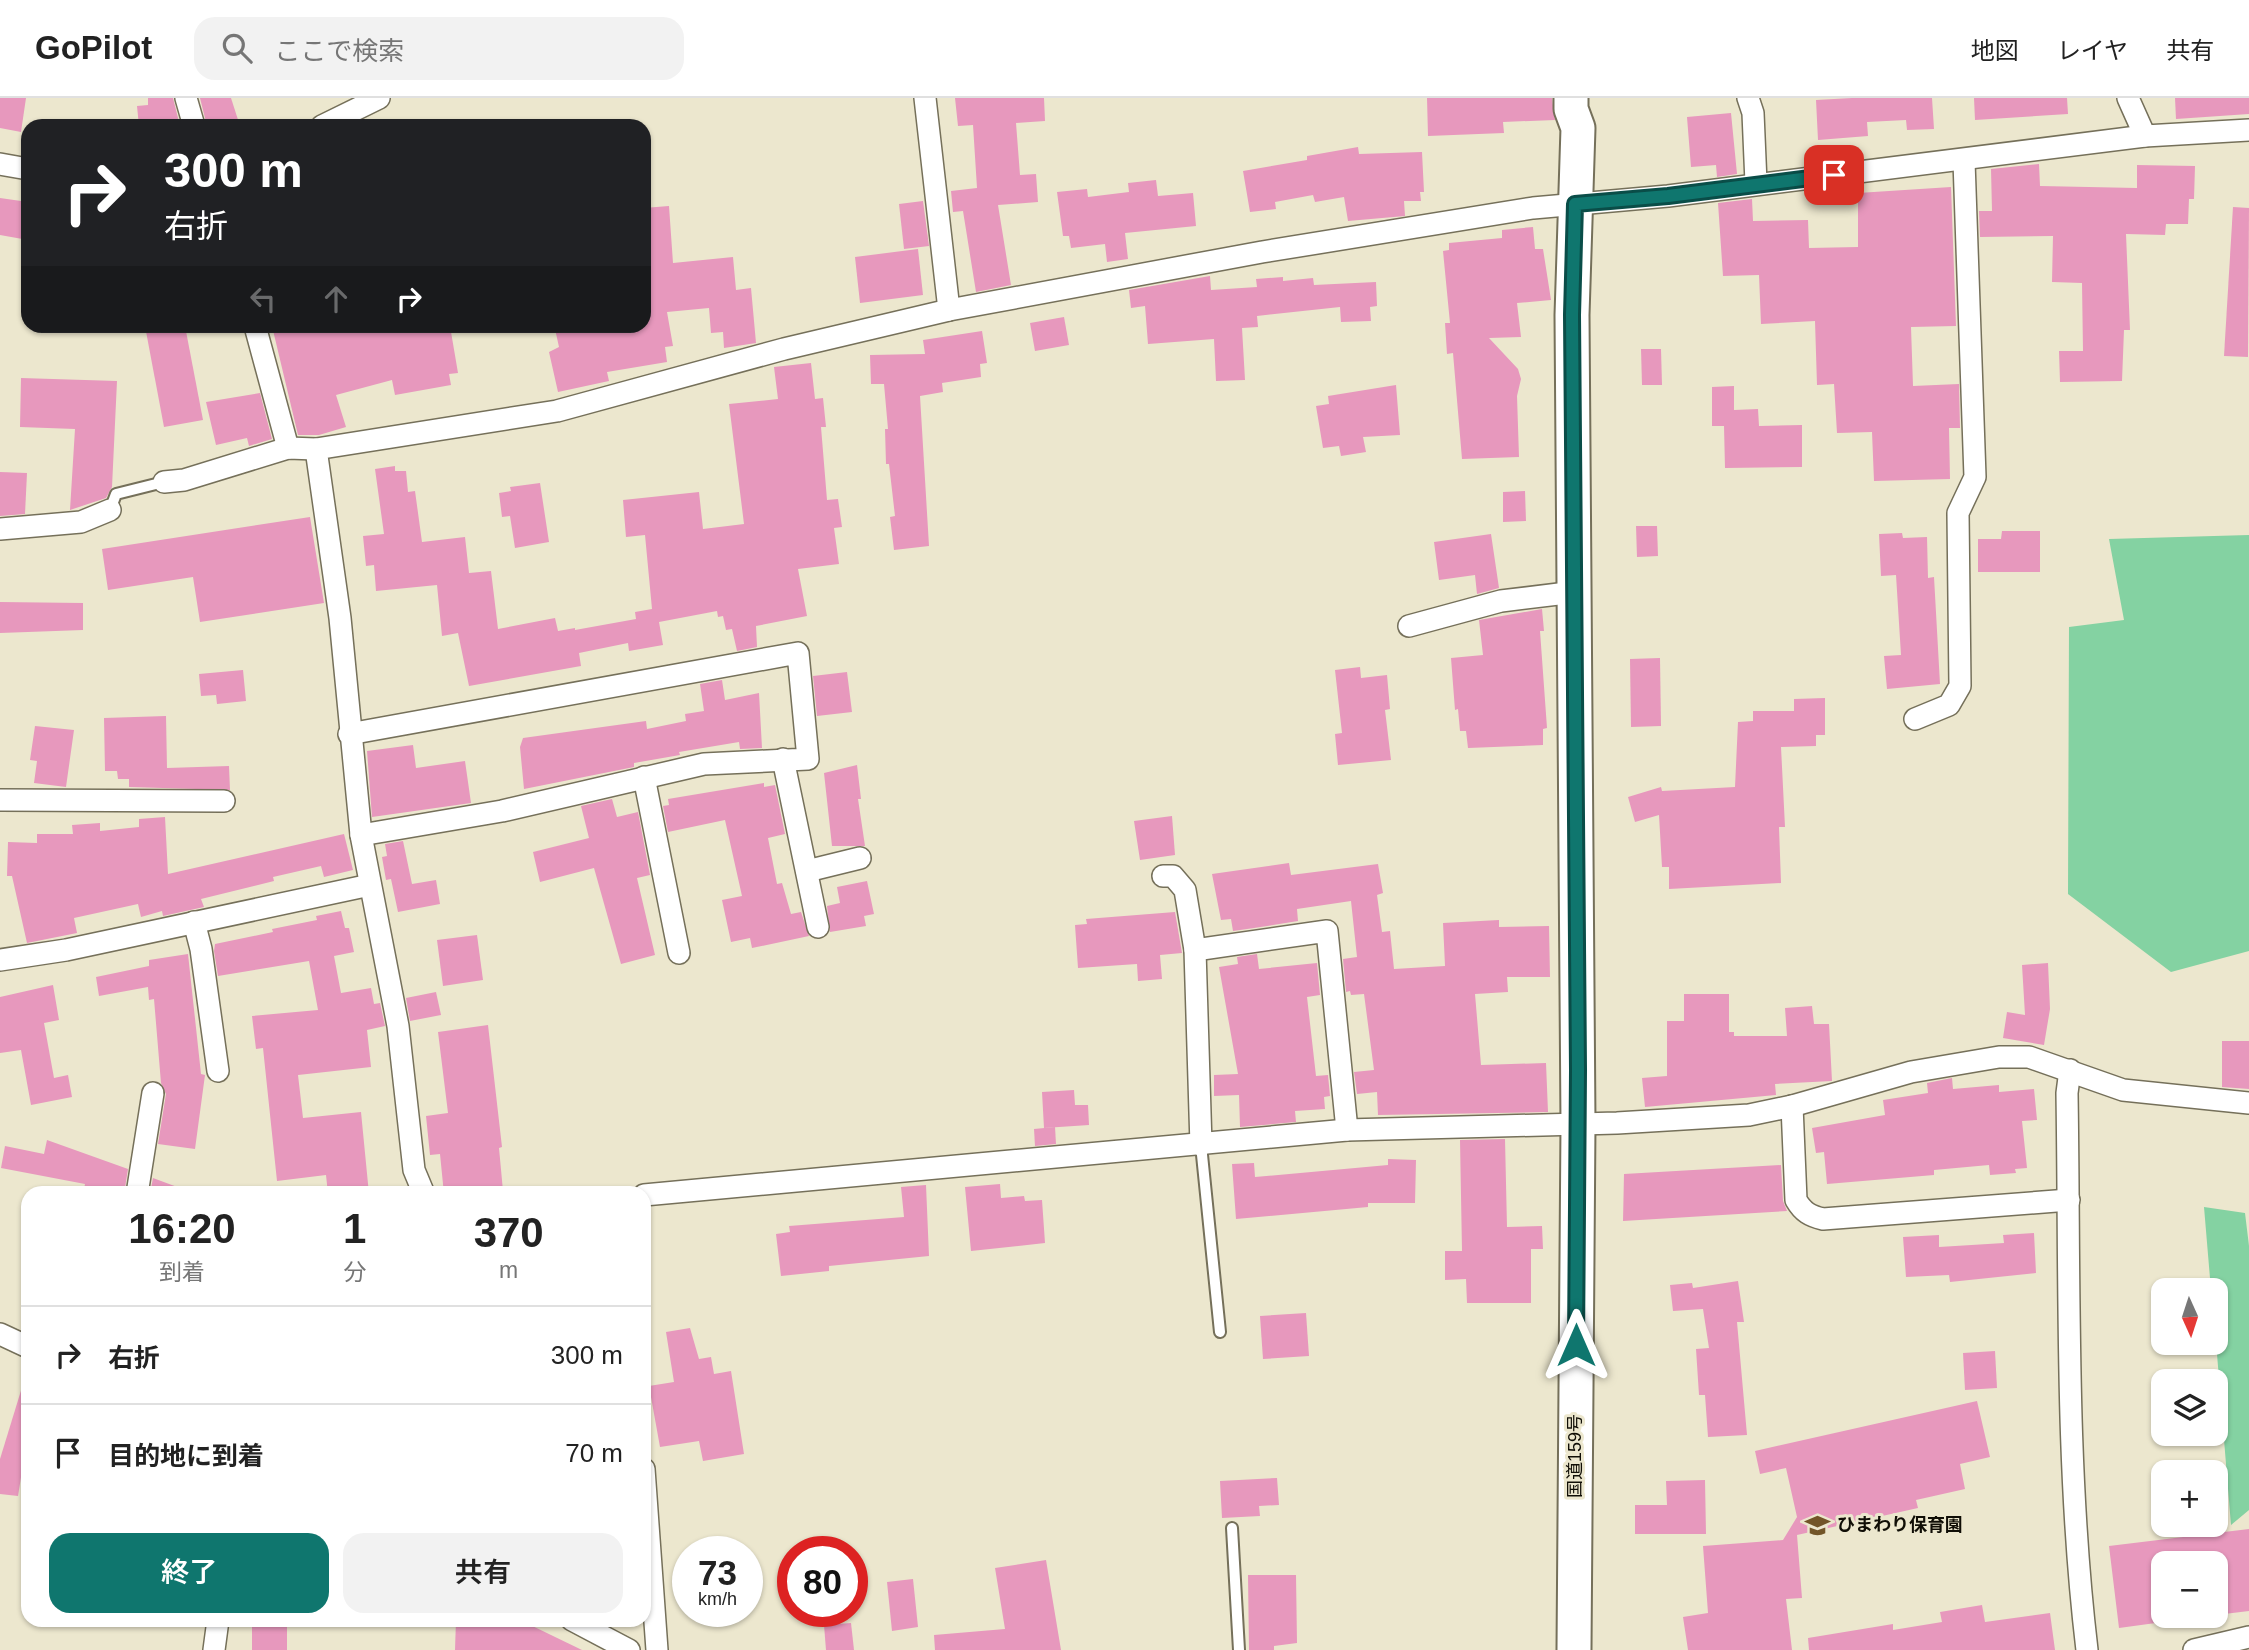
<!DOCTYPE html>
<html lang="ja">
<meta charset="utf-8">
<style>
:root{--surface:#fff;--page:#f2f2f2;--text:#222;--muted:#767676;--line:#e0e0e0;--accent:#0f766e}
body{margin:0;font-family:Arial,"Noto Sans JP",sans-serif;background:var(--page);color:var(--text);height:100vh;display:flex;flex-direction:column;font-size:26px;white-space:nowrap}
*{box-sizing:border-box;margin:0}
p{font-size:23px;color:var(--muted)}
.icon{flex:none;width:38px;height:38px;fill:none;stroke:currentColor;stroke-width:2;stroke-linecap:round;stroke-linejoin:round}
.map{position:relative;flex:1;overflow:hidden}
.side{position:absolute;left:21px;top:1088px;width:630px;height:441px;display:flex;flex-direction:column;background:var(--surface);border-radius:21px;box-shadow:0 2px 5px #0004}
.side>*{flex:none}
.hud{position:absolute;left:21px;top:21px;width:630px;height:214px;border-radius:21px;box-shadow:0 2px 5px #0004;background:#202124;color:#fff;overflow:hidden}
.needle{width:46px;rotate:177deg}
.buttons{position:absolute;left:2151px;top:1180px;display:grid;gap:14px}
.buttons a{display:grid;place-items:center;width:77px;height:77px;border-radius:14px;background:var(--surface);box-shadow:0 2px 5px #0004;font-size:35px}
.speed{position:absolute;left:672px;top:1438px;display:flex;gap:14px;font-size:35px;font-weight:700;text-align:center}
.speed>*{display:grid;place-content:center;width:91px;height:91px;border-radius:50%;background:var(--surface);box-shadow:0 2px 5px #0004;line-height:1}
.speed small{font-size:18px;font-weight:400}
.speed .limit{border:10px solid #d22;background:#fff;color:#111}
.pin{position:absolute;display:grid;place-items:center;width:60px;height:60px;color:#fff;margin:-30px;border-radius:14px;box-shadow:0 4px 10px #0006}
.me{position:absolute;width:77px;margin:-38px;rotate:0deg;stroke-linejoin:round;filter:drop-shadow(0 0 5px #0008)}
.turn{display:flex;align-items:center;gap:24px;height:147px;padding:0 28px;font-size:32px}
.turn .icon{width:91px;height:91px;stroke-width:2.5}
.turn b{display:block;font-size:49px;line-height:60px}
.lanes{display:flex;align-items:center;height:66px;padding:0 28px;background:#0003;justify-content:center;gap:35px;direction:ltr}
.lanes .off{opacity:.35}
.eta{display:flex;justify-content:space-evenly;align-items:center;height:119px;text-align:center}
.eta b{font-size:42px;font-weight:600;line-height:49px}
.primary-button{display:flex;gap:14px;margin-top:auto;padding:14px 28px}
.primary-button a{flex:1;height:80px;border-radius:21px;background:var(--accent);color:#fff;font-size:28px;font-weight:600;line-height:80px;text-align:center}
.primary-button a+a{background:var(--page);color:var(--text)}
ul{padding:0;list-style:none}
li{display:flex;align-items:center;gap:21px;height:98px;padding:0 28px;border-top:2px solid var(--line)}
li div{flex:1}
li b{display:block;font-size:26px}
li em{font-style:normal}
header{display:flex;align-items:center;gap:42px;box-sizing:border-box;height:98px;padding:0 35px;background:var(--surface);border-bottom:2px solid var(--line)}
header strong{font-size:33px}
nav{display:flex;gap:38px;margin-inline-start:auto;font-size:24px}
.search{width:490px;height:63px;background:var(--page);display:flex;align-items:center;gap:18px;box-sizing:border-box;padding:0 24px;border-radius:21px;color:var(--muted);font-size:26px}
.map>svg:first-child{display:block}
.green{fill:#84d2a2}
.building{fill:#e798bd}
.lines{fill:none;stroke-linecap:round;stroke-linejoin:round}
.service-casing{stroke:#75705a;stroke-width:14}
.minor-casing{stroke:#75705a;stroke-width:24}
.trunk-casing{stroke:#75705a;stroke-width:37}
.service{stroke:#fff;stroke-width:10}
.minor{stroke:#fff;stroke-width:21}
.trunk{stroke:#fff;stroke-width:33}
.route-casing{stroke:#0a4d48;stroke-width:18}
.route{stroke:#0f766e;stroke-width:12}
.labels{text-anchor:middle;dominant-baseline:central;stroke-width:6;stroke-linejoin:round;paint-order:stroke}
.street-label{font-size:18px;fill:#100e06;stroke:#ece7ce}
.poi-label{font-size:18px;font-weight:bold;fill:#100e06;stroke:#ece7ce;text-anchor:start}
</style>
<header>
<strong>GoPilot</strong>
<div class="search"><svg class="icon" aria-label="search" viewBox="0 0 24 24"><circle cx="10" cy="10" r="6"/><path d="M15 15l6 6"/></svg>ここで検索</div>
<nav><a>地図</a><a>レイヤ</a><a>共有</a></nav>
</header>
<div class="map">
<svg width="2249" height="1552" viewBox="0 0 2249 1552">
<rect width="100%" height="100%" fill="#ece7ce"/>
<g class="green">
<polygon points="2249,437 2249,853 2171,874 2068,796 2069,529 2124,522 2109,441"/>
<polygon points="2204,1109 2245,1115 2249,1148 2249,1412 2231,1427 2216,1244 2216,1192 2211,1192"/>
</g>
<g class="building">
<polygon points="0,0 26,0 21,34 0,30"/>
<polygon points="148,0 173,0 180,28 139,28 137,8 148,7"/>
<polygon points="200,0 231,0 240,28 207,28"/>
<polygon points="955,0 1044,0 1045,23 1016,25 1020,77 1036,76 1038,104 998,107 1011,187 976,194 963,113 953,114 951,93 977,90 973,27 958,28"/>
<polygon points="1427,0 1552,0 1555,22 1503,24 1504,35 1428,38"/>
<polygon points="1852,0 1932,0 1934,31 1907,32 1906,22 1867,24 1868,38 1818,42 1816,2"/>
<polygon points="1974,0 2067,0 2068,16 1975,22"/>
<polygon points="2175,0 2249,0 2249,16 2176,21"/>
<polygon points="1731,15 1737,76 1717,79 1716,67 1691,69 1687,19"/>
<polygon points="1358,49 1359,56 1422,54 1424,94 1420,94 1421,103 1404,103 1405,118 1348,123 1344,99 1315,104 1313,97 1275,104 1276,111 1250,114 1243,73 1307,62 1307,58"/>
<polygon points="2039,66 2040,88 2137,90 2137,67 2195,68 2194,101 2189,101 2188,126 2166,126 2165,137 2126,136 2130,232 2124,232 2122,283 2060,284 2059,253 2083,253 2082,185 2052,184 2053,138 1980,139 1979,113 1992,113 1991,71"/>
<polygon points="1156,82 1158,98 1193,95 1196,128 1125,135 1128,161 1107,164 1105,146 1071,150 1069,138 1063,138 1057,94 1087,91 1088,99 1129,94 1128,85"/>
<polygon points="1951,89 1956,228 1911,229 1913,288 1959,286 1960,330 1949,330 1950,381 1874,383 1872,334 1837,335 1834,286 1817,287 1815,223 1761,226 1759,177 1723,178 1718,105 1752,101 1753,123 1808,122 1809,150 1858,149 1858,95"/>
<polygon points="0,100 28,104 28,142 0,137"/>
<polygon points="923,103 929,148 904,151 899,106"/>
<polygon points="669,108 673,165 733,159 736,192 751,190 756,245 724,250 723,234 711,235 709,210 667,214 673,248 665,249 667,264 607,274 609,283 558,294 549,254 559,249 555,231 569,228 644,228 644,110"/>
<polygon points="2233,109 2249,110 2248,259 2224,258"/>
<polygon points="1533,129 1535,151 1543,151 1551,202 1517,205 1521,239 1489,240 1518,271 1521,281 1517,298 1519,359 1462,361 1453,255 1447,256 1445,225 1450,225 1443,153 1449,152 1449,145 1502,140 1502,132"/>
<polygon points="918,151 923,197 860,205 855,159"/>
<polygon points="1210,178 1211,192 1257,189 1256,181 1283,179 1283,183 1313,180 1314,187 1376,184 1377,208 1370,209 1371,223 1341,224 1340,209 1257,218 1258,229 1242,230 1245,282 1216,283 1214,241 1148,246 1145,208 1131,210 1129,192"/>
<polygon points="1064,219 1069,247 1035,253 1030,225"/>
<polygon points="145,228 185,228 203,322 164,329"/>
<polygon points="272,228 450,228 458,275 449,276 451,287 395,297 392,282 336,297 346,329 319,337 298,337"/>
<polygon points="982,233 987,265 980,266 981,279 942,285 943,294 920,298 929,448 894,452 890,419 895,418 889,366 886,366 885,331 888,331 884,286 871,286 870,257 925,256 923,242"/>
<polygon points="1641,251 1661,251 1662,287 1642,287"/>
<polygon points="811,265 815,301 823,300 826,329 821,329 827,402 838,401 842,429 834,430 839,466 798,471 807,518 756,528 757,549 737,553 732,531 726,532 723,518 718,519 717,513 659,524 663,547 629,553 628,545 579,555 581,568 469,588 458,535 442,538 437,487 376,493 374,467 366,468 363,438 384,436 375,371 395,368 395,373 406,373 408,394 415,393 422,444 465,439 469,475 491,473 498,531 555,520 558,533 575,530 575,532 636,521 635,514 652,511 645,437 626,439 623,402 699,394 703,431 744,426 729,306 778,301 774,269"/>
<polygon points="21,280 117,283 112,389 106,400 70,412 75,331 20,329"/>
<polygon points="1396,287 1400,337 1363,339 1366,354 1341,358 1339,348 1323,350 1316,308 1329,306 1328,298"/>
<polygon points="1734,288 1734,312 1758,311 1759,328 1802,327 1802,369 1725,370 1724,328 1712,328 1712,289"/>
<polygon points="260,295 272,341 249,348 247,340 216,347 206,304"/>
<polygon points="0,374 27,375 25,416 0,418"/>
<polygon points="540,385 549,444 515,450 510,418 502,419 499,395 511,393 510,389"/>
<polygon points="1525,393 1526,423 1503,424 1503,394"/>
<polygon points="310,419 324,505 200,524 193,479 108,492 102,451"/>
<polygon points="1636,428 1657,428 1658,458 1637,459"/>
<polygon points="2002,433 2040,433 2040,474 1978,474 1978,441 2001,441"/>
<polygon points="1902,435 1903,440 1927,439 1928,480 1934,479 1940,586 1887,591 1884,558 1901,557 1896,477 1881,478 1879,436"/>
<polygon points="1491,436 1499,490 1477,496 1475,477 1439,482 1434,444"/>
<polygon points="0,504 83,505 83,532 0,535"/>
<polygon points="1542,511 1544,533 1540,533 1547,630 1543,631 1543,647 1468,650 1466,633 1460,633 1458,611 1455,612 1451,560 1483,557 1479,522"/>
<polygon points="1660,560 1661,628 1631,629 1630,561"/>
<polygon points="1360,569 1361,580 1387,577 1390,611 1385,612 1391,662 1338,667 1335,636 1342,635 1335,572"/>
<polygon points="243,572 246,603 217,606 216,597 201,598 199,576"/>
<polygon points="847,574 852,614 817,618 813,578"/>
<polygon points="722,582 725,602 759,595 762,650 740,651 739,644 679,654 680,657 634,665 634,669 524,691 520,649 523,640 646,623 647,631 686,623 685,616 704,613 700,586"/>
<polygon points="1825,600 1825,637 1816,637 1816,648 1781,649 1785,729 1779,729 1781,785 1669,791 1669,769 1662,769 1659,717 1635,724 1628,699 1661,689 1662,693 1735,689 1738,624 1753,623 1753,613 1794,613 1794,601"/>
<polygon points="166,618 167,670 229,668 230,692 129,689 129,681 118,681 117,673 105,673 104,620"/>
<polygon points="35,628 74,632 66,689 34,685 37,663 30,662"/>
<polygon points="413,647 416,670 465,663 471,705 372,719 367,653"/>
<polygon points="857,667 861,701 858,701 865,748 832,748 824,675"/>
<polygon points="764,685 764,689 775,687 785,736 768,740 777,786 782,785 791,816 801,814 809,838 752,850 750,840 731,844 722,802 742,798 725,722 668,734 663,708 669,707 668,701"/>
<polygon points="612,701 617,719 638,714 650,777 637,780 655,857 621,866 594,770 540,784 533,754 589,740 581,708"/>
<polygon points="1172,718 1175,757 1140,762 1134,723"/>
<polygon points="165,719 168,776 344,736 353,772 324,779 321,768 273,779 274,783 201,801 204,809 163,818 162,813 141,819 138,806 74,820 77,835 27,845 12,778 7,778 8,744 37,745 37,736 73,736 72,727 100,725 100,733 139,729 139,721"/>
<polygon points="403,743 412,786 436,782 440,806 398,814 391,781 386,782 382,759 387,758 385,746"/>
<polygon points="1289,765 1291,777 1378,766 1383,795 1377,797 1382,834 1390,833 1394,871 1445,868 1443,825 1499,822 1499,829 1549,828 1550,879 1507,879 1508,894 1475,896 1481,967 1546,965 1548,1014 1378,1017 1377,994 1357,996 1354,974 1374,972 1364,896 1351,897 1350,893 1346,894 1343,861 1357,859 1351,803 1297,811 1298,823 1254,830 1233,833 1231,821 1221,822 1212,776"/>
<polygon points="867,783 874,816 864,818 866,828 830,834 827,808 840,805 837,789"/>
<polygon points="341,813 345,830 349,830 354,854 334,858 341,895 371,890 374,906 380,905 385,928 367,932 371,969 298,977 303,1020 361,1014 369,1096 328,1096 326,1077 277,1083 263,950 256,951 252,918 318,912 309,863 218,878 214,853 215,846 273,834 272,831 317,822 316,818"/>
<polygon points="1175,814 1182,855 1160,857 1162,881 1138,883 1137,866 1078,870 1075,827 1087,826 1086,821"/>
<polygon points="477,837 483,882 443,888 437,842"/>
<polygon points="188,856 201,976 205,977 195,1051 158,1046 166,996 161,985 154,901 149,902 148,889 99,898 96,879 149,868 149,862"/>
<polygon points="1257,856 1259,871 1317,865 1320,897 1307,899 1316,978 1328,977 1330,998 1324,999 1325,1011 1295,1013 1296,1024 1240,1029 1239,997 1214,998 1214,977 1238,976 1219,869 1238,866 1237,859"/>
<polygon points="2048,865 2050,911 2044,947 2003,940 2007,914 2025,917 2022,867"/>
<polygon points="53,887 59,922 44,925 54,980 68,977 72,999 31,1007 21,952 0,955 0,899"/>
<polygon points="436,894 441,917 410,923 406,900"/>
<polygon points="1684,896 1729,896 1729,934 1734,934 1734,938 1787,938 1785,910 1812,908 1814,926 1829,926 1832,983 1775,986 1776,997 1645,1009 1642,980 1667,978 1667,923 1684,923"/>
<polygon points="488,927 502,1049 499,1050 503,1093 444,1096 440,1056 430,1057 426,1018 448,1015 438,934"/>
<polygon points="2222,943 2249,943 2249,991 2222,989"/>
<polygon points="1952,980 1953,991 1999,987 1999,994 2034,991 2037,1022 2022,1023 2027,1070 2015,1071 2016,1075 1990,1077 1989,1067 1934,1072 1934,1077 1827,1086 1824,1054 1816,1055 1812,1030 1885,1017 1883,1002 1928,995 1927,985"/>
<polygon points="1074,992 1075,1007 1088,1007 1089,1027 1044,1030 1042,994"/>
<polygon points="1055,1029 1056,1046 1035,1048 1034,1031"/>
<polygon points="1505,1041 1507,1129 1542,1128 1543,1151 1531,1151 1531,1205 1467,1205 1466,1181 1445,1182 1445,1153 1462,1153 1460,1042"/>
<polygon points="47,1042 128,1071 124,1096 83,1096 85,1086 1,1070 5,1048 44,1056"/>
<polygon points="1388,1061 1416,1062 1415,1105 1368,1105 1368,1109 1236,1121 1232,1066 1254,1065 1255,1079 1388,1067"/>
<polygon points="1781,1067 1783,1103 1787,1113 1623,1123 1624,1076"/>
<polygon points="153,1080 188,1093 187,1096 150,1096"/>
<polygon points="1000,1086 1001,1100 1024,1098 1025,1103 1042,1102 1045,1145 971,1153 965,1089"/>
<polygon points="926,1087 929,1158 829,1168 829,1173 781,1178 776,1136 790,1134 789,1128 904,1119 901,1089"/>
<polygon points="2034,1135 2036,1175 1950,1184 1949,1177 1906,1179 1903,1139 1939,1137 1939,1149 2004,1145 2003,1137"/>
<polygon points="1738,1183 1744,1224 1737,1224 1747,1337 1708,1339 1705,1297 1699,1297 1696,1251 1709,1250 1703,1211 1673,1213 1670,1187 1692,1185 1693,1190"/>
<polygon points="1306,1215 1309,1258 1263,1261 1260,1218"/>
<polygon points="690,1230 699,1261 711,1259 714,1276 731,1273 744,1356 703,1363 699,1343 660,1349 649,1288 674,1284 666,1234"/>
<polygon points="1995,1253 1997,1290 1965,1292 1963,1255"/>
<polygon points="23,1286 28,1286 28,1336 18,1398 0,1396 0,1361"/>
<polygon points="1977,1303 1990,1359 1960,1366 1965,1391 1916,1402 1918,1410 1797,1437 1802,1500 1786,1501 1792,1552 1688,1552 1683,1519 1708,1515 1703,1448 1783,1442 1797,1419 1786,1370 1760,1376 1755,1353"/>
<polygon points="1277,1380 1279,1407 1259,1408 1260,1418 1222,1420 1220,1383"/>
<polygon points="1705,1382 1706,1436 1635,1436 1635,1407 1667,1407 1666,1383"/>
<polygon points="2249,1431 2249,1513 2216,1517 2216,1465 2163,1465 2163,1524 2119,1530 2109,1448"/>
<polygon points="1046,1462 1061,1552 935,1552 934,1537 1005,1531 995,1470"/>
<polygon points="1248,1477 1296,1477 1297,1545 1274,1548 1274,1552 1249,1552"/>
<polygon points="913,1481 918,1529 892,1533 887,1484"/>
<polygon points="1982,1507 1985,1524 2050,1515 2055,1552 1809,1552 1808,1540 1893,1526 1893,1532 1942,1524 1940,1514"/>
<rect x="252" y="1522" width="35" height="30"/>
<polygon points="456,1522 520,1522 582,1552 455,1552"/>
<polygon points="851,1525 854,1552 826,1552 824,1527"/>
</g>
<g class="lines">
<defs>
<g id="service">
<polyline points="110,412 116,396 164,384"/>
<polyline points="1201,1047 1220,1234"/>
<polyline points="1232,1430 1239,1552"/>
</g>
<g id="minor">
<polyline points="186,0 194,28"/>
<polyline points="925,0 949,212"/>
<polyline points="1748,0 1753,15 1756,85"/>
<polyline points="2128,0 2145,38"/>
<polyline points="322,28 379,0"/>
<polyline points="0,66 28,71"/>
<polyline points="255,228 288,350"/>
<polyline points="164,384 184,382 288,350 316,351"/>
<polyline points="0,431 81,424 110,412"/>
<polyline points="1409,528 1501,503 1575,494"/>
<polyline points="1915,621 1949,607 1960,588 1958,415 1975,379 1964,63"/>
<polyline points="349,636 798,555 808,661 704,666 502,713 361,737"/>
<polyline points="783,661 818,829"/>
<polyline points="644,679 679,855"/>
<polyline points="0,702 224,703"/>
<polyline points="807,773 860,760"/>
<polyline points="1163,778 1173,778 1185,792 1195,852"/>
<polyline points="194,824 201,851 218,973"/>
<polyline points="0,862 66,852 370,787"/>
<path d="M2070,972L2067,995C2070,1180 2065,1368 2087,1552"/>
<path d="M1792,1008L1796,1102C1803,1114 1810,1118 1823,1121L2069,1102"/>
<polyline points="1201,1047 1195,852 1327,833 1347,1032"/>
<polyline points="137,1096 153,995"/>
<polyline points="424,1096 414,1072 398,928 361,737 340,520 316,351 557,313 784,251 949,212 1262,154 1533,110 1668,98 2145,38 2249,32"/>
<polyline points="644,1097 1347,1032 1617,1025 1749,1017 1792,1008 1911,974 1999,959 2029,959 2123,992 2249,1005"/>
<polyline points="0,1236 28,1249"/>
<polyline points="644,1371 657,1552"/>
<polyline points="572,1522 629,1552"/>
<polyline points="214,1552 218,1522"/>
<polyline points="2194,1552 2249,1539"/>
</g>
<polyline id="trunk" points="1571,0 1571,11 1578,30 1572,217 1578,1026 1574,1552"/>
</defs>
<use href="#service" class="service-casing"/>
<use href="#minor" class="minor-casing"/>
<use href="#trunk" class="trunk-casing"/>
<use href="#service" class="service"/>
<use href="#minor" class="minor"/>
<use href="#trunk" class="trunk"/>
</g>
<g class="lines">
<defs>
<polyline id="route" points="1576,1247 1578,972 1572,217 1575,106 1668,98 1834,77"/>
</defs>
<use href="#route" class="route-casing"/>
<use href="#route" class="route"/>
</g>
<defs>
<symbol id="school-bare" viewBox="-9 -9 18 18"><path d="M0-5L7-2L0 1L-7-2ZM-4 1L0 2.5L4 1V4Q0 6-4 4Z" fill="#725528" stroke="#ece7ce" stroke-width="2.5" paint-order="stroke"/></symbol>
</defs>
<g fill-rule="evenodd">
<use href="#school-bare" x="1800" y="1410" width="35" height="35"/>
</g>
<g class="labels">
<g class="street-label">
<text transform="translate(1575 1358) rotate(-90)">国道159号</text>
</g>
<g class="poi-label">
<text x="1837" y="1427">ひまわり保育園</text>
</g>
</g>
</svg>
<div class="buttons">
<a><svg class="needle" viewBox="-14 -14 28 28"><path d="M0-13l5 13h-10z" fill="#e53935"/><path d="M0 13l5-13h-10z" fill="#767676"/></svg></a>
<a><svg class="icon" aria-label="layers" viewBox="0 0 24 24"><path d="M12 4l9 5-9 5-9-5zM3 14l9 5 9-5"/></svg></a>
<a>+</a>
<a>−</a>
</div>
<div class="speed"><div>73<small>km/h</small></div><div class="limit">80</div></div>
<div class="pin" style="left:1834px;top:77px;background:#d93025"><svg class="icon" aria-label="arrive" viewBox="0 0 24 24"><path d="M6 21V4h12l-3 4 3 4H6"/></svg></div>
<svg class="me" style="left:1576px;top:1247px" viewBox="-20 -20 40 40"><path d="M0-17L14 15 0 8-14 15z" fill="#0f766e" stroke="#fff" stroke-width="4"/></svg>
<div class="hud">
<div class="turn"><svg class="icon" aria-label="right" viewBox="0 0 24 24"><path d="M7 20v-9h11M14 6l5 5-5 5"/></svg><div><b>300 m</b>右折</div></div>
<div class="lanes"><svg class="icon off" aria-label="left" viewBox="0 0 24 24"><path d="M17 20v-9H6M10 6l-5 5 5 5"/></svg><svg class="icon off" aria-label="ahead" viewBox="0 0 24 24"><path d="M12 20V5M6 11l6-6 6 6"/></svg><svg class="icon" aria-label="right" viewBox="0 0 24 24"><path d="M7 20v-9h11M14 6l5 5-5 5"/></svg></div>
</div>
<section class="side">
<div class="eta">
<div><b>16:20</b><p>到着</p></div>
<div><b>1</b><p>分</p></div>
<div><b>370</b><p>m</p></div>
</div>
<ul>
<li><svg class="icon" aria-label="right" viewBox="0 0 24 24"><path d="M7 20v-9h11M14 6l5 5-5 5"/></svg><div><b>右折</b></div><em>300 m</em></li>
<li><svg class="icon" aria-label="arrive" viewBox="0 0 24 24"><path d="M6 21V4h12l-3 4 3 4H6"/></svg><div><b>目的地に到着</b></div><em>70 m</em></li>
</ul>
<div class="primary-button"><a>終了</a><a>共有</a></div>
</section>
</div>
